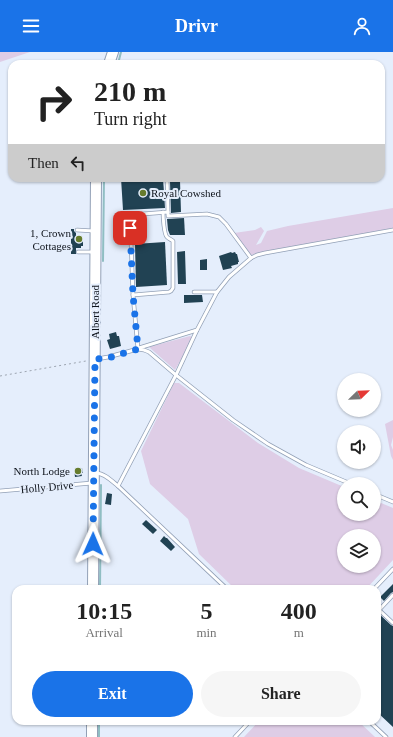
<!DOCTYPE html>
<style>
:root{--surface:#fff;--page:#f6f6f6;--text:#222;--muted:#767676;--accent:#1a73e8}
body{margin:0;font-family:Georgia,serif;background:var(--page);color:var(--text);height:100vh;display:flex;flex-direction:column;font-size:15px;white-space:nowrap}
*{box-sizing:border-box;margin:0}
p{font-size:13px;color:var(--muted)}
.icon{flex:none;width:22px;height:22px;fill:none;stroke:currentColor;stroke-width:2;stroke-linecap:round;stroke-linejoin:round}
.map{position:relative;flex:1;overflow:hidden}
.panel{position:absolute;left:12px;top:533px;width:369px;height:140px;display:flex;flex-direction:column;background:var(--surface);border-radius:12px;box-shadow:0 1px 3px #0004}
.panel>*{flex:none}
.guide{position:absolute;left:8px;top:8px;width:377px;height:122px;border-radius:12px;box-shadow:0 1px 3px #0004;background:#fff;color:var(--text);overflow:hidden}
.needle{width:26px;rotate:67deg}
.controls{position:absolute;left:337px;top:321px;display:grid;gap:8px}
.controls a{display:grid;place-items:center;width:44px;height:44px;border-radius:50%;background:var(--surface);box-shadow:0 1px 3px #0004;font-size:20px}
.pin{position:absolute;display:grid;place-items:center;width:34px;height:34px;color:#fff;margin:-17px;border-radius:8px;box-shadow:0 2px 6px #0006}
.me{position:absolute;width:44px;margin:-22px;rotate:1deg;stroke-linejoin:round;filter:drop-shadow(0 0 3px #0008)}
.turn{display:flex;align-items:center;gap:14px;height:84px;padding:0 20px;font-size:18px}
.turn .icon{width:52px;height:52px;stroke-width:2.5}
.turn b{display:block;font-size:28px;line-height:34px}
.then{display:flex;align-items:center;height:38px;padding:0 20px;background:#0003;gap:8px;font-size:15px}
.eta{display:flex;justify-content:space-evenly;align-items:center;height:68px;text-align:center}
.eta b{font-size:24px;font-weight:800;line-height:28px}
.cta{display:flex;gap:8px;margin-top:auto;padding:8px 20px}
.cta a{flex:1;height:46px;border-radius:24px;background:var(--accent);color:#fff;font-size:16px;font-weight:800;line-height:46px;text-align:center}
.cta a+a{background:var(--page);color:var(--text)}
header{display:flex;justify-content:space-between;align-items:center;height:52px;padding:0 20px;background:var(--accent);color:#fff;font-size:18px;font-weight:800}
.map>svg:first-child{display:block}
.green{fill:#decde6;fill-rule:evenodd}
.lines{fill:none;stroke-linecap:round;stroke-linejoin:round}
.stream{stroke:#90bec3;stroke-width:2}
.building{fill:#214253}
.service-casing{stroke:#92a0b6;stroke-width:4.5}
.primary-casing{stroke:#92a0b6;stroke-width:12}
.path{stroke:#9da5b1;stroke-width:1;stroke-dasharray:2 3;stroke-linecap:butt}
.service{stroke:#fff;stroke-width:3}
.primary{stroke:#fff;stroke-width:10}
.route{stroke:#1a73e8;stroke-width:7;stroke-dasharray:0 12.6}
.poi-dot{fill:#667c2d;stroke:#e5eefc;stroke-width:1.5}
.labels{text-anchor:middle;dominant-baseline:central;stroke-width:4;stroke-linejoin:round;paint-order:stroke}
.poi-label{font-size:11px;fill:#0e131b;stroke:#e5eefc;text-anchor:end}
.street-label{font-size:11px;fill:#0e131b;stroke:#e5eefc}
</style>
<header><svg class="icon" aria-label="menu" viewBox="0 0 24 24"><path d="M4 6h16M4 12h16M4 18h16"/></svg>Drivr<svg class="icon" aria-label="person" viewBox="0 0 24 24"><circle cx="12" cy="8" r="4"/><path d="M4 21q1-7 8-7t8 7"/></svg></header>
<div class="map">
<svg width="393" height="685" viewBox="0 0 393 685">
<rect width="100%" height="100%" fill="#e5eefc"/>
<g class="green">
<polygon points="0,0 30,0 0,10"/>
<polygon points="393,156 393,176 251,203 234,181 255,178 261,175 264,179 256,193 261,191 267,179 288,174"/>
<polygon points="190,284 193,286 175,318 149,295"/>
<path d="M174,331H179L258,391L299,416L344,435V462H374V448L393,456V508L366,537H235L199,502L188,467L150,432L141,399ZM344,484H374V514H344Z"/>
<polygon points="393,368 393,385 391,393 393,398 393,408 391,404 385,372"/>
<polygon points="259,669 358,669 375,685 244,685"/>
</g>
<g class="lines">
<g class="stream">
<polyline points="118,12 121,0"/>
<polyline points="103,209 104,126"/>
<polyline points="100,537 101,433"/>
<polyline points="99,685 99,669"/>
</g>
</g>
<g class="building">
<polygon points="121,126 163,126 165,156 123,158"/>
<polygon points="180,129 181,160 171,161 170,130"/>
<polygon points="184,166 185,183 170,183 168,178 167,167"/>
<polygon points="71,177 74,177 74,179 76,181 76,184 81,184 81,186 83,186 83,194 81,194 81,196 76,196 76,202 71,202"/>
<polygon points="165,190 167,233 136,235 135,192"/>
<polygon points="185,199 186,232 178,232 177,200"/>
<polygon points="231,200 232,201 235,200 236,202 237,202 239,210 238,210 238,212 231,214 232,216 223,218 219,204"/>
<polygon points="207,207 207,218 200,218 200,208"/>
<polygon points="184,243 202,243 203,250 184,251"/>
<polygon points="116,280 117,284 119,284 121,294 110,297 107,288 110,287 109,282"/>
<polygon points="82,416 83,421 81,421 82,424 75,425 74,417"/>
<polygon points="107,441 112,442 111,453 105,452"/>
<polygon points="146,468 157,478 153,482 142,472"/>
<polygon points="164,484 166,486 167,486 175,495 171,499 160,489"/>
<polygon points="393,532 393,540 391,541 384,549 380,545"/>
<polygon points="377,560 391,573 393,574 393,675 377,660"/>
</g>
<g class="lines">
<defs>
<g id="service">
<polyline points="167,126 168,160"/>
<polyline points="77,178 94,179"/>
<polyline points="78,200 94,200"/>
<polyline points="194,240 217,240"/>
<path d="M133,243L169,240L171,239L173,236V189C172,188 169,187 167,185C164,182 163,165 163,160"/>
<polyline points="139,296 197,278"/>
<polyline points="138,297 144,298 149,300 176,323 233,368 268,392 306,413 351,432"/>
<polyline points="97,307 108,305 138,297 133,243 130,163 168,160 168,164 207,162 219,165 226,172 251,206 257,203 265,201 393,178"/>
<path d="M96,421C104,421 112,429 118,434"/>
<polyline points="0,439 92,431"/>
<polyline points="374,442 393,450"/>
<polyline points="227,537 118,434 176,323 197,278 217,240 229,225 251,206"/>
<polyline points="374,537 393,517"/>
<polyline points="393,543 379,558 393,571"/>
<polyline points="369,669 386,685"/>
<polyline points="235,685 250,669"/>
</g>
<g id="primary">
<polyline points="109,12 113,0"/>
<polyline points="93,537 96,126"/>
<polyline points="92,685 92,669"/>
</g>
</defs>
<use href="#service" class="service-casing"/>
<use href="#primary" class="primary-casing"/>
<polyline class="path" points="0,324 86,309"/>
<use href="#service" class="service"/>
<use href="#primary" class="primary"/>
</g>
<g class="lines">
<polyline class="route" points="93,492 95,307 108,306 138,297 133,243 130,176"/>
</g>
<g class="poi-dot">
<circle cx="143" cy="141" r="4"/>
<circle cx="79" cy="187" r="4"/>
<circle cx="78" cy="419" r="4"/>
</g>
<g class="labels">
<g class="poi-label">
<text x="151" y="141" text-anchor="start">Royal Cowshed</text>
<text x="71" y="181">1, Crown<tspan x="71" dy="13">Cottages</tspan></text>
<text x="70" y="419">North Lodge</text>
</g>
<g class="street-label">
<text transform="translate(95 260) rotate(-90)">Albert Road</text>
<text transform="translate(47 435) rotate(-5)">Holly Drive</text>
</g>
</g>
</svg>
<div class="controls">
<a><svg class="needle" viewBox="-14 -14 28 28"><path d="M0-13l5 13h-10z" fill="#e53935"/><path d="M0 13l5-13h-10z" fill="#767676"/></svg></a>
<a><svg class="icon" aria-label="sound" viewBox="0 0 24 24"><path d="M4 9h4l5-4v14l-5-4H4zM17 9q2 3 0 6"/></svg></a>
<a><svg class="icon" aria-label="search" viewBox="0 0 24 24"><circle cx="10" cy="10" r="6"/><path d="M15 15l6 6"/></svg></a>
<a><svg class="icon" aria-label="layers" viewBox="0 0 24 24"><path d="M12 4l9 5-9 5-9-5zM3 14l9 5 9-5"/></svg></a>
</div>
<div class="pin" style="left:130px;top:176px;background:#d93025"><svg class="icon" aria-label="arrive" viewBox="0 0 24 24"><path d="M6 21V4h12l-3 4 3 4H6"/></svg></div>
<svg class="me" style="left:93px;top:492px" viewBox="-20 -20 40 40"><path d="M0-17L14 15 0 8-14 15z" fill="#1a73e8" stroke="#fff" stroke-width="4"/></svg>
<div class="guide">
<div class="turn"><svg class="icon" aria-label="right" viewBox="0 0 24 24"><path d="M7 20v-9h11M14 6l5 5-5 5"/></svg><div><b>210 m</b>Turn right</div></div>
<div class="then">Then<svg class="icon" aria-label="left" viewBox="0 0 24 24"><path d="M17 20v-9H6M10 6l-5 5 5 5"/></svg></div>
</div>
<section class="panel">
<div class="eta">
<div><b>10:15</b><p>Arrival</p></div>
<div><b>5</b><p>min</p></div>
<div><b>400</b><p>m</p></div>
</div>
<div class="cta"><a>Exit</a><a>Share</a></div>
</section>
</div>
